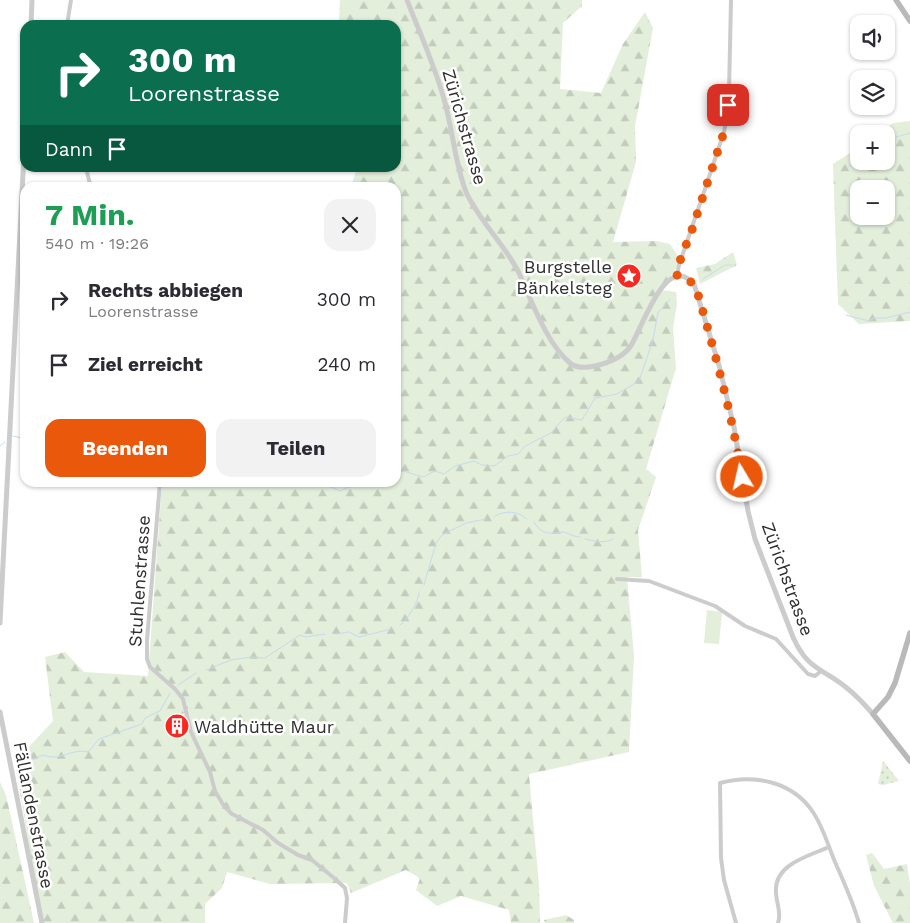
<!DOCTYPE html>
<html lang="de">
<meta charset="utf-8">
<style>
:root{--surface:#fff;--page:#f2f2f3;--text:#2b2b33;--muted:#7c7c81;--accent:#ea580c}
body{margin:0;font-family:"Work Sans",sans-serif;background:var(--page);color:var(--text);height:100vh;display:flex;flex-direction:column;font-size:19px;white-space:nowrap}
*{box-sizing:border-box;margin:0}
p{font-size:16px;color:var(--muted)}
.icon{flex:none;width:28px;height:28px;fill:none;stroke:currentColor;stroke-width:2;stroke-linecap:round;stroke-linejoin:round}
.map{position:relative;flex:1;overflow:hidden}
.drawer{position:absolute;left:20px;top:182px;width:381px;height:305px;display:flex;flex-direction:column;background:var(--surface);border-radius:15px;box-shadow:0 1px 4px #0004}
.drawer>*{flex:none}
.hud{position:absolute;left:20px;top:20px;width:381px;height:152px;border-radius:15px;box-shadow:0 1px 4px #0004;background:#0b6e4f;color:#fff;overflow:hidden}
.tools{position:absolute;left:850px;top:15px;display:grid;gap:10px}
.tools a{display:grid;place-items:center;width:45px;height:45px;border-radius:10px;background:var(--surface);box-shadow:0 1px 4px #0004;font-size:25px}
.pin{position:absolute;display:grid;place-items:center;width:42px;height:42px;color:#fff;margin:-21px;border-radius:10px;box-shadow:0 2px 8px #0006}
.me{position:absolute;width:55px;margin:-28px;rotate:351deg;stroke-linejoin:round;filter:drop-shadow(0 0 4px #0008)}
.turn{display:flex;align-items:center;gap:18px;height:105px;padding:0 25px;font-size:22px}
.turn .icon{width:65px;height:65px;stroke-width:2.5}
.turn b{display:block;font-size:35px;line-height:42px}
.then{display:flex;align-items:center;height:48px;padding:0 25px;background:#0003;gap:10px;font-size:19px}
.round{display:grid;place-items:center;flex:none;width:52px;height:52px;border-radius:15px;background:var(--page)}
.head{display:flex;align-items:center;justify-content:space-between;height:85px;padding:0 25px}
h1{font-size:30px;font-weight:700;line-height:38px;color:#1e9e55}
.cta{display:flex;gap:10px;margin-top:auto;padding:10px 25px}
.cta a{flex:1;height:58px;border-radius:15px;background:var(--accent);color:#fff;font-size:20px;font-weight:700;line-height:58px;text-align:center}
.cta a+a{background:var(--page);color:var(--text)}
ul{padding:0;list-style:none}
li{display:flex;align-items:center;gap:15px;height:65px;padding:0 25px}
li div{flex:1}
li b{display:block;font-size:19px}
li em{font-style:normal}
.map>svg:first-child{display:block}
.green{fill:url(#green-dots)}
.forest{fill:url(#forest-firs);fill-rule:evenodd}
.pitch{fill:#e3eedb}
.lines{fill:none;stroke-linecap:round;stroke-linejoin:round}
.stream{stroke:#c6daef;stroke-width:1}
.minor{stroke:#ccc;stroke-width:4}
.tertiary{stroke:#ccc;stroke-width:5}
.secondary{stroke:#b9b9b9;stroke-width:5.5}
.route{stroke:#ea580c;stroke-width:9;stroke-dasharray:0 16.2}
.labels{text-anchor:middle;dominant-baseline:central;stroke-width:5;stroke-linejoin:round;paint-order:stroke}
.street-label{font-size:18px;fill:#2f2f2f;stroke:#fff}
.poi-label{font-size:18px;fill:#2f2f2f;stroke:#fff;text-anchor:end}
</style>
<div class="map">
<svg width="910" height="923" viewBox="0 0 910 923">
<defs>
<pattern id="green-dots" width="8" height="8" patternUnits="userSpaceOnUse" patternTransform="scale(1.25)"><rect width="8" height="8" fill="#e3eedb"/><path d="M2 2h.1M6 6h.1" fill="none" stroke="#c3ccbc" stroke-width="1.8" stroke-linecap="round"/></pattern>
<pattern id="forest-firs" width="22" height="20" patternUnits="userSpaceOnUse" patternTransform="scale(1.25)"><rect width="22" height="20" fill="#e3eedb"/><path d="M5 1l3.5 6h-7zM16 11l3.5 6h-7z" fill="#c3ccbc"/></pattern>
</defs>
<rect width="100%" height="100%" fill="#fff"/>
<g class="green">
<polygon points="188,704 190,722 194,732 176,736 170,727 174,716"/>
<polygon points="883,761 899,781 883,785 878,784"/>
</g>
<g class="forest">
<path d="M340,0H582V6L563,23L560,89L601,93L623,44L645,12L653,28L635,126L636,162L613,242L656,241L670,244L679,258L676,269L660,290L676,292L677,304L673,328L676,368L646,469L656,477L638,530L642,577H627L634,656L629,752L529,774L539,885L540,923H511L509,910L461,896L437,906L416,890L420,878L406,870L351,893L347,883L270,884L227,872L222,888L205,904V923H42L15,762L53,721L45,657L65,652L84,672L148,676L162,483L396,482V188L351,187L357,168H396V25H339ZM188,705L190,722L194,732L176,736L170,727L174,716Z"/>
<path d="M910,121V321L859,324L838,304L833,164L859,147V161H886V134H878L893,123ZM859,189H886V216H859Z"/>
<polygon points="733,252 737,265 700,284 696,268 715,264"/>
<polygon points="0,782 6,795 34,923 0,923"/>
<polygon points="872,853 884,869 907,864 910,885 910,923 893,923 874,886 866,855"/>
<polygon points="566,915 574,920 574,923 545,923 544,920"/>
</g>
<polygon class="pitch" points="707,610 722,612 719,644 704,643"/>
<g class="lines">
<g class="stream">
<polyline points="886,142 889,139 910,133"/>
<polyline points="849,166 859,159"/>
<polyline points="703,279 725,265 732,265"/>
<polyline points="846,315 869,321 874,318 886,318 910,312"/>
<polyline points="13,436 22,438 25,437"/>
<polyline points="0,446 5,442"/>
<polyline points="396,475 403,471 423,477 435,471 444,474 455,466 474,461 482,465 494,466 508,456 518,454 525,446 551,433 565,417 582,420 595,398 617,394 639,381 653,340 658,312 664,307 670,299"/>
<polyline points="326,482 326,485 340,491 352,486 365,486"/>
<path d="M495,516C505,510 518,511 527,519"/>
<path d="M534,522C539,531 545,534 555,533C557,533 561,532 563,532C569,533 573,537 580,537"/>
<path d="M585,539C594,541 605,544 613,539"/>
<polyline points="424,585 436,543 442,535 466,523 486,519"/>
<path d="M400,625C408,619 418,603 419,593"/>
<polyline points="336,634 349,632 359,637 391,629"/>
<polyline points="206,670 231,660 251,657 265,658 300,635 306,637 325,634"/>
<polyline points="178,685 196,673"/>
<path d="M18,770C29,764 32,759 43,755C61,762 70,748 88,752L99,739L142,724L145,718L160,711L170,693"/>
</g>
<g class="minor">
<polyline points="67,25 71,0"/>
<polyline points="86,168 91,188"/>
<polyline points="677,276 679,265 705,189 724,132 727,116 729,93 731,0"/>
<polyline points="160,482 147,640 147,659 150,667 175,689 183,699 191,732 210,772 215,791 224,806 232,814 263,830 278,843 298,855 312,860 334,878 345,888 347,898 345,923"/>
<polyline points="617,579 649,581 715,606 745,626 776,639 808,674 815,676 820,672"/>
<path d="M736,923L724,880L721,858L720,783C754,774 792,781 813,812C823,827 828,845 835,862C844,882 853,902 859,923"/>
<path d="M778,923C782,912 776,903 776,892C774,864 809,856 829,847"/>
</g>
<g class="tertiary">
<path d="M407,0C420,34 436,68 445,103C453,132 455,163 466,192C478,219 504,244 518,271C531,299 546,343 570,363C577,369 586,368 595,366C608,363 622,358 630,347C642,330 665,251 694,284L719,365L734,427L748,511L755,539L793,637C808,671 823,668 848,689C857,696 865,705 873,714"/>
<polyline points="31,25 32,0"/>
<polyline points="0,623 25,134"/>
<polyline points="0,712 42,923"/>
</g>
<g class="secondary">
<polyline points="896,0 910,21"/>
<polyline points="910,633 895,683 888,697 873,714 910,761"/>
</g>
</g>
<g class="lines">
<path class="route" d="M728,105L724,132L693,227L678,266L677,276C687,277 693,282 697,291C715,353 732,414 742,477"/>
</g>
<defs>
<symbol id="sight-disc" viewBox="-11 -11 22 22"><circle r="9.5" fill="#f62921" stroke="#fff"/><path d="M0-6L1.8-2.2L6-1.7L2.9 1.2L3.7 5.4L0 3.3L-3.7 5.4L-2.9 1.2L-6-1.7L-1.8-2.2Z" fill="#fff"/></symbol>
<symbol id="building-disc" viewBox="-11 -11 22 22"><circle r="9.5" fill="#f62921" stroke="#fff"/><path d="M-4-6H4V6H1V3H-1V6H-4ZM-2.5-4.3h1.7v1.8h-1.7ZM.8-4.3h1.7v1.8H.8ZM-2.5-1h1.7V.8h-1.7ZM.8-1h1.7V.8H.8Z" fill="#fff"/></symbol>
</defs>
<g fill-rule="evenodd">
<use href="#sight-disc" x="615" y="262" width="28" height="28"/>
<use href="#building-disc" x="163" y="712" width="28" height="28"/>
</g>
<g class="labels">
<g class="street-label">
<text transform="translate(465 127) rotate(74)">Zürichstrasse</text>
<text transform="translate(788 579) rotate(70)">Zürichstrasse</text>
<text transform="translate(139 581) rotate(-86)">Stuhlenstrasse</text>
<text transform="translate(34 815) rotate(79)">Fällandenstrasse</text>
</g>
<g class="poi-label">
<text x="612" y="266">Burgstelle<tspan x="612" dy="21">Bänkelsteg</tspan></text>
<text x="194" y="726" text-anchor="start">Waldhütte Maur</text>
</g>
</g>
</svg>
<div class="tools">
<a><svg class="icon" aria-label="sound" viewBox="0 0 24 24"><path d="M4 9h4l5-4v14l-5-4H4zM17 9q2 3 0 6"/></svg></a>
<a><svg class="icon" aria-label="layers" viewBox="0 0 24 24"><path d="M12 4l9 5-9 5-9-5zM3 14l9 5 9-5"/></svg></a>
<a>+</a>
<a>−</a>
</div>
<div class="pin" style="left:728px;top:105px;background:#d93025"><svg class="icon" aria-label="arrive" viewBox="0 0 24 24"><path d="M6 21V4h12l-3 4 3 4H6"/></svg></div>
<svg class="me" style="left:742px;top:477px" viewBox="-20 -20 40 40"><circle r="17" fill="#ea580c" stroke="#fff" stroke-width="3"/><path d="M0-11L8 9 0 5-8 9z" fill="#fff"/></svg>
<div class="hud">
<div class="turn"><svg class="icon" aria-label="right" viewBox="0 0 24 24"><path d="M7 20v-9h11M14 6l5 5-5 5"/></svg><div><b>300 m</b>Loorenstrasse</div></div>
<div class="then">Dann<svg class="icon" aria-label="arrive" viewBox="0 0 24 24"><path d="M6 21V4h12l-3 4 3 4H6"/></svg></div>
</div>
<section class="drawer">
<div class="head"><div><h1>7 Min.</h1><p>540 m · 19:26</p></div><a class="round"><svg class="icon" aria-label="close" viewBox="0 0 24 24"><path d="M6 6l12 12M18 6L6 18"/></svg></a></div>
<ul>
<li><svg class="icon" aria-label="right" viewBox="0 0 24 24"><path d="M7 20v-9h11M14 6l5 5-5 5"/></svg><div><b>Rechts abbiegen</b><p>Loorenstrasse</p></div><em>300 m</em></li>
<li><svg class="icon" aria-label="arrive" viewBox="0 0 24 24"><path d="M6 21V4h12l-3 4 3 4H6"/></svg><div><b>Ziel erreicht</b></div><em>240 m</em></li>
</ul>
<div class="cta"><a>Beenden</a><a>Teilen</a></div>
</section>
</div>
